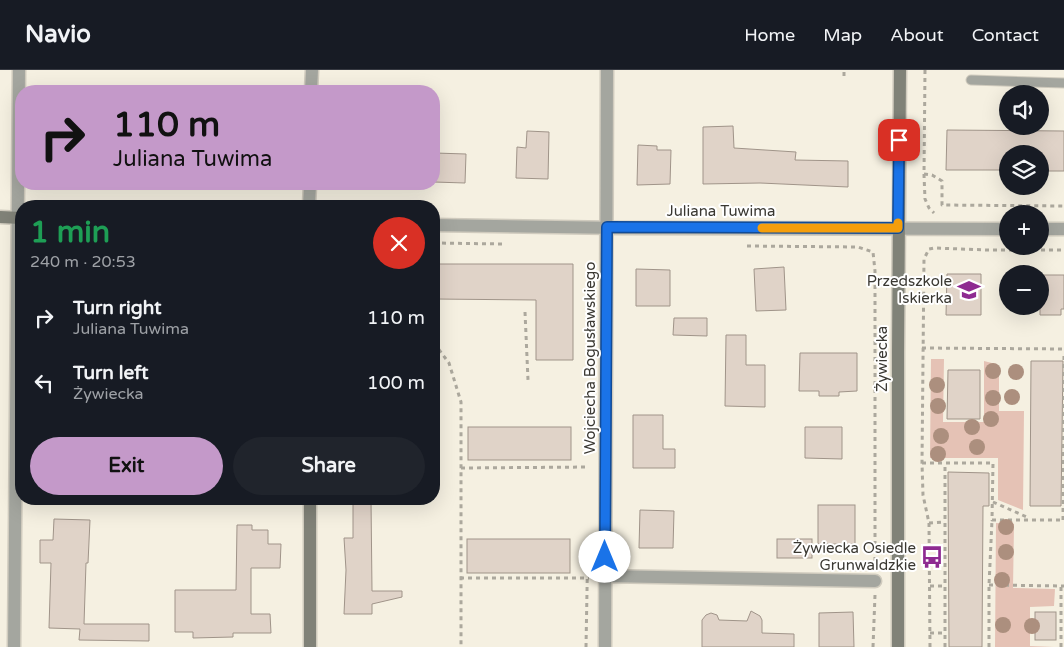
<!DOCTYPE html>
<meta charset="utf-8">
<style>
:root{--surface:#171b24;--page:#20242c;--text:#f1f3f6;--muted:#9ea1a6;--line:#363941;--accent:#c499c9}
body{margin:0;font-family:"Varela Round",sans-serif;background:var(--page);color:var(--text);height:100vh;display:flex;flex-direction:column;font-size:19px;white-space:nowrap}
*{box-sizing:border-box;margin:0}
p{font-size:16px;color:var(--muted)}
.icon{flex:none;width:28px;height:28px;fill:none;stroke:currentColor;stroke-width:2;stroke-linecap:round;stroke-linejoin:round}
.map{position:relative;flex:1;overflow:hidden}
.details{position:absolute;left:15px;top:130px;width:425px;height:305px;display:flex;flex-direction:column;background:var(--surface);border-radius:20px;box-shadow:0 5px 20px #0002}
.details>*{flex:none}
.hud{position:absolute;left:15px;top:15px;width:425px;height:105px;border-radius:20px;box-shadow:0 5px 20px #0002;background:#c499c9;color:#111;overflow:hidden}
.controls{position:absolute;left:999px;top:15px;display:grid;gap:10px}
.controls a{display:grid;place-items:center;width:50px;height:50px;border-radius:50%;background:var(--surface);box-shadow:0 5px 20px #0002;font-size:25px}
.pin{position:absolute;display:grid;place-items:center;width:42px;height:42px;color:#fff;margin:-21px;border-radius:10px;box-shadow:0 2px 8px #0006}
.me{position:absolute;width:55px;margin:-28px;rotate:0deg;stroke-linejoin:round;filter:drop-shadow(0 0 4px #0008)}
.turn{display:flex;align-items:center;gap:18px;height:105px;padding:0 15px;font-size:22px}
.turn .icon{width:65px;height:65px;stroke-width:2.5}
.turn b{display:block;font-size:35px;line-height:42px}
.round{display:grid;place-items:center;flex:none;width:52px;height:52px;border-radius:26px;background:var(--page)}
.overview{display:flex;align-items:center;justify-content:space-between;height:85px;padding:0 15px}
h1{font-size:30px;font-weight:800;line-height:38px;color:#1e9e55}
.button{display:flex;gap:10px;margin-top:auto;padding:10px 15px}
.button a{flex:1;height:58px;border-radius:30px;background:var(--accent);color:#111;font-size:20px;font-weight:800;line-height:58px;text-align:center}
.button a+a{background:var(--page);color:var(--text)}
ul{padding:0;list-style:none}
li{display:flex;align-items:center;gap:15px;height:65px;padding:0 15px}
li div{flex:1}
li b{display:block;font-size:19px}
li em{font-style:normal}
header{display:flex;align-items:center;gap:30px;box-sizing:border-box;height:70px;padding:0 25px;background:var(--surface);border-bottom:1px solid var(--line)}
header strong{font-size:24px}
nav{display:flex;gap:28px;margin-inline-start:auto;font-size:18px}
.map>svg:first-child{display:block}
.green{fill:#e5c2b5}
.building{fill:#e0d3c8;stroke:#a09489}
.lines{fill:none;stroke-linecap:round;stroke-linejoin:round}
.lane-casing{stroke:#d0cbbe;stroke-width:11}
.street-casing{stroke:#d0cbbe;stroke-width:15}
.secondary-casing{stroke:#d0cbbe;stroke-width:15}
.path{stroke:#aca89d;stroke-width:3;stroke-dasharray:4 4;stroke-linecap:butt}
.lane{stroke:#a4a69f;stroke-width:9}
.street{stroke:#a4a69f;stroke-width:12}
.secondary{stroke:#808278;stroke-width:12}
.tree{fill:#ac8f7e}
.route-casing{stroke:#114b97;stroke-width:12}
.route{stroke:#1a73e8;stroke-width:9}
.slow{stroke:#f59e0b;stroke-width:9}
.labels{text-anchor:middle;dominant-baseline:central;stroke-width:4;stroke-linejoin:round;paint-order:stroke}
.street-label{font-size:15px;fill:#3a3832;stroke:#fff}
.poi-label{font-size:15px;fill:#3a3832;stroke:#fff;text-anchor:end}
</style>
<header>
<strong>Navio</strong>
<nav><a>Home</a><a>Map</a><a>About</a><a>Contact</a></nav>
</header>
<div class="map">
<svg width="1064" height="577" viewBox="0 0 1064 577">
<rect width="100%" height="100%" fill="#f5f0e1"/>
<g class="green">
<polygon points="931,289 944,289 943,352 984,352 984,291 996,294 999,302 999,341 1024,341 1023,440 998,430 998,388 930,388"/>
<polygon points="996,453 1014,454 1013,518 1055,519 1054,536 1030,537 1030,576 1054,577 995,577"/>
</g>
<g class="building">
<polygon points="733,56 734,78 796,82 795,90 848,91 848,117 760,113 703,114 703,57"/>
<polygon points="947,60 1064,61 1064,101 1040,101 1040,84 1008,84 1008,100 946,100"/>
<polygon points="527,61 549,62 548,109 516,108 517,77 526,78"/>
<polygon points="638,75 657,76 657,80 671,80 670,114 637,115"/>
<polygon points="435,83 466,84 465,113 434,112"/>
<polygon points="434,194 573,194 573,290 536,290 536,230 434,229"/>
<polygon points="784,197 786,240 756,241 754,199"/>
<polygon points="636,199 670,200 670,236 636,236"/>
<polygon points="947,204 981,204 981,245 946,245"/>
<polygon points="1040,205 1064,205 1064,239 1061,239 1061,245 1040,245"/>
<polygon points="674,248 707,248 707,266 673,265"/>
<polygon points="726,265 746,265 746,295 765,295 765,337 725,336"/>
<polygon points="800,283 857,283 857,321 839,322 839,326 819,326 819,321 799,321"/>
<polygon points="1031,291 1063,291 1061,436 1030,436"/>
<polygon points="948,300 980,300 980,349 947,349"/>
<polygon points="633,345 663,345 663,379 675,379 675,398 633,398"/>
<rect x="468" y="357" width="103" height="33"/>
<polygon points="805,357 842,357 842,389 805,388"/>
<polygon points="948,402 989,403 989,436 983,436 982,577 949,577"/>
<polygon points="353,429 371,429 372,521 402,521 402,527 372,534 372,544 344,544 346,500 344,468 353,468"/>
<rect x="818" y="435" width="37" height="39"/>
<polygon points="640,440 674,441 673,478 639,478"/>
<polygon points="54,449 90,450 88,493 86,493 84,554 149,554 149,571 79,570 80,559 49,558 51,493 40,493 40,470 53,470"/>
<polygon points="237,455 252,455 252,460 268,460 268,474 281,474 280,498 251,498 251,544 270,544 271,563 233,563 233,567 193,568 193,562 175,562 175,520 236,520"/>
<rect x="467" y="469" width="103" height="34"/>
<rect x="777" y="469" width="35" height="19"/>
<polygon points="751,541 760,546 762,550 762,563 794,564 794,577 702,577 702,550 706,545 711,543 717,545 719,550 747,551"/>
<polygon points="853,542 854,577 819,577 819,543"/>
<rect x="1035" y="542" width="21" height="28"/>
</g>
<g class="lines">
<defs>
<polyline id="lane" points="971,10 1064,13"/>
<g id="street">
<polyline points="311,21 312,0"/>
<polyline points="309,136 310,114"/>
<polyline points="434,155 620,158 1008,159"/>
<polyline points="1040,159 1064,159"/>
<polyline points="604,506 875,511"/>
<polyline points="14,577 19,0"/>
<polyline points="605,577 607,0"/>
</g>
<g id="secondary">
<polyline points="0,147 21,148"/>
<polyline points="310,429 310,577"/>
<polyline points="898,577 898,283 900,0"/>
</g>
</defs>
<use href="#lane" class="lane-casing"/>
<use href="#street" class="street-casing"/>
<use href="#secondary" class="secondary-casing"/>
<g class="path">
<polyline points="925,0 924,105 925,129 929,138 934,143"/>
<polyline points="844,6 844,0"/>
<polyline points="924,104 932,105 942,111 942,135 1064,136"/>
<polyline points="434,173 503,174"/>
<polyline points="747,176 858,177 873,182 875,201 875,496"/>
<polyline points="525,242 528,310"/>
<polyline points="434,273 449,293 461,332 461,577"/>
<polyline points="922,278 1064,279"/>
<polyline points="922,393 993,393 992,450 1064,450"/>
<polyline points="461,398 589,397"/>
<polyline points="993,432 1029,448"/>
<polyline points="1063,450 1064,283"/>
<polyline points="929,453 945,452"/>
<polyline points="460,508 589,508"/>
<polyline points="989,515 1064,516"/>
<polyline points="930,516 945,516"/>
<polyline points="930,563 945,563"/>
<polyline points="586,577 588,465"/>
<polyline points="873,577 875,525"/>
<polyline points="930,577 929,453 923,425 922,393 924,189 929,179 934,178 987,180 1064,180"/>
<polyline points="945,577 945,393"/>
<polyline points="989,577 989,515 992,450"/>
<polyline points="1061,577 1061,516"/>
</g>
<use href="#lane" class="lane"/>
<use href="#street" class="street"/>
<use href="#secondary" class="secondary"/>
</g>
<g class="tree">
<circle cx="993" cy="301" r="8"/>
<circle cx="1016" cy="302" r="8"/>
<circle cx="937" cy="315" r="8"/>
<circle cx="1012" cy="327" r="8"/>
<circle cx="993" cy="328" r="8"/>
<circle cx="938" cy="336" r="8"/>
<circle cx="991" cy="349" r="8"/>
<circle cx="972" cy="357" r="8"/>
<circle cx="941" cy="366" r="8"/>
<circle cx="977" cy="377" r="8"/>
<circle cx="938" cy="384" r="8"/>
<circle cx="1006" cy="457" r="8"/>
<circle cx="1006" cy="482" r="8"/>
<circle cx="1002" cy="510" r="8"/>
<circle cx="1003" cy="555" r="8"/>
<circle cx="1032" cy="556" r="8"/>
</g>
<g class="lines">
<defs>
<polyline id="route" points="605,487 607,157 898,158 899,70"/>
</defs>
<use href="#route" class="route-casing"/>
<use href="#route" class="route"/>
<polyline class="slow" points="762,158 898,158 898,153"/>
</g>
<defs>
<symbol id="school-bare" viewBox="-9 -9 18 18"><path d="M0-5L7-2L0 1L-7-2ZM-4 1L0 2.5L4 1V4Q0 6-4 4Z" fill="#8e2a91" stroke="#fff" stroke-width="2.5" paint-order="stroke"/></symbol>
<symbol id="bus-bare" viewBox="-9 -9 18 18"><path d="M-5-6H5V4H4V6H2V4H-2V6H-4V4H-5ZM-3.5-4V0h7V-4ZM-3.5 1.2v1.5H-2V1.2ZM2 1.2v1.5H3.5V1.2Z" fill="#8e2a91" stroke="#fff" stroke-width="2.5" paint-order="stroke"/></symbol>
</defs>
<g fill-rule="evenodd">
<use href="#school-bare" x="953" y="204" width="32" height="32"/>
<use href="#bus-bare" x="916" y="471" width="32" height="32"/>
</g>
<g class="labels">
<g class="street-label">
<text x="721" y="141">Juliana Tuwima</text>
<text transform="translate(590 288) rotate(-90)">Wojciecha Bogusławskiego</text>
<text transform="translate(882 289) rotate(-90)">Żywiecka</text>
</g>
<g class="poi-label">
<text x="952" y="211">Przedszkole<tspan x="952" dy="17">Iskierka</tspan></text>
<text x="916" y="478">Żywiecka Osiedle<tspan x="916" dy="17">Grunwaldzkie</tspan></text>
</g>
</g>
</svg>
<div class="controls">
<a><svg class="icon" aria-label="sound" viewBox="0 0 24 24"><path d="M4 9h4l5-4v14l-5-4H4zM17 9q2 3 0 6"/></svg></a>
<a><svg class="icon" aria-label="layers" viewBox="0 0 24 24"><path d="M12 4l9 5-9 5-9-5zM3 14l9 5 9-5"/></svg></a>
<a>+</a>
<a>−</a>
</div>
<div class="pin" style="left:899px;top:70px;background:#d93025"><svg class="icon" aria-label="arrive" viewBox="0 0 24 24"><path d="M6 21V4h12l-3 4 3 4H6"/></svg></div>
<svg class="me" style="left:605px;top:487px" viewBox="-20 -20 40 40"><circle r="19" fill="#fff"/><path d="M0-13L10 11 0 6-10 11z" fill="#1a73e8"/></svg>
<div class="hud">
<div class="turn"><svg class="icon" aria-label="right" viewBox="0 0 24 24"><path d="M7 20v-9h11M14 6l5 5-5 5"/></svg><div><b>110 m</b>Juliana Tuwima</div></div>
</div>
<section class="details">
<div class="overview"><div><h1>1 min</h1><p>240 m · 20:53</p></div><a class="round" style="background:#d93025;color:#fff"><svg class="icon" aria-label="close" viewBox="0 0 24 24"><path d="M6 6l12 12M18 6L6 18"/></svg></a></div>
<ul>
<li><svg class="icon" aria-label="right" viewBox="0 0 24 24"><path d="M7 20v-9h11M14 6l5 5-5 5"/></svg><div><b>Turn right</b><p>Juliana Tuwima</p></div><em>110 m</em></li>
<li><svg class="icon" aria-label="left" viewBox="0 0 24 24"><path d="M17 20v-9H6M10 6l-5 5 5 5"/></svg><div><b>Turn left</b><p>Żywiecka</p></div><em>100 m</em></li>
</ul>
<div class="button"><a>Exit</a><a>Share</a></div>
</section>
</div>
